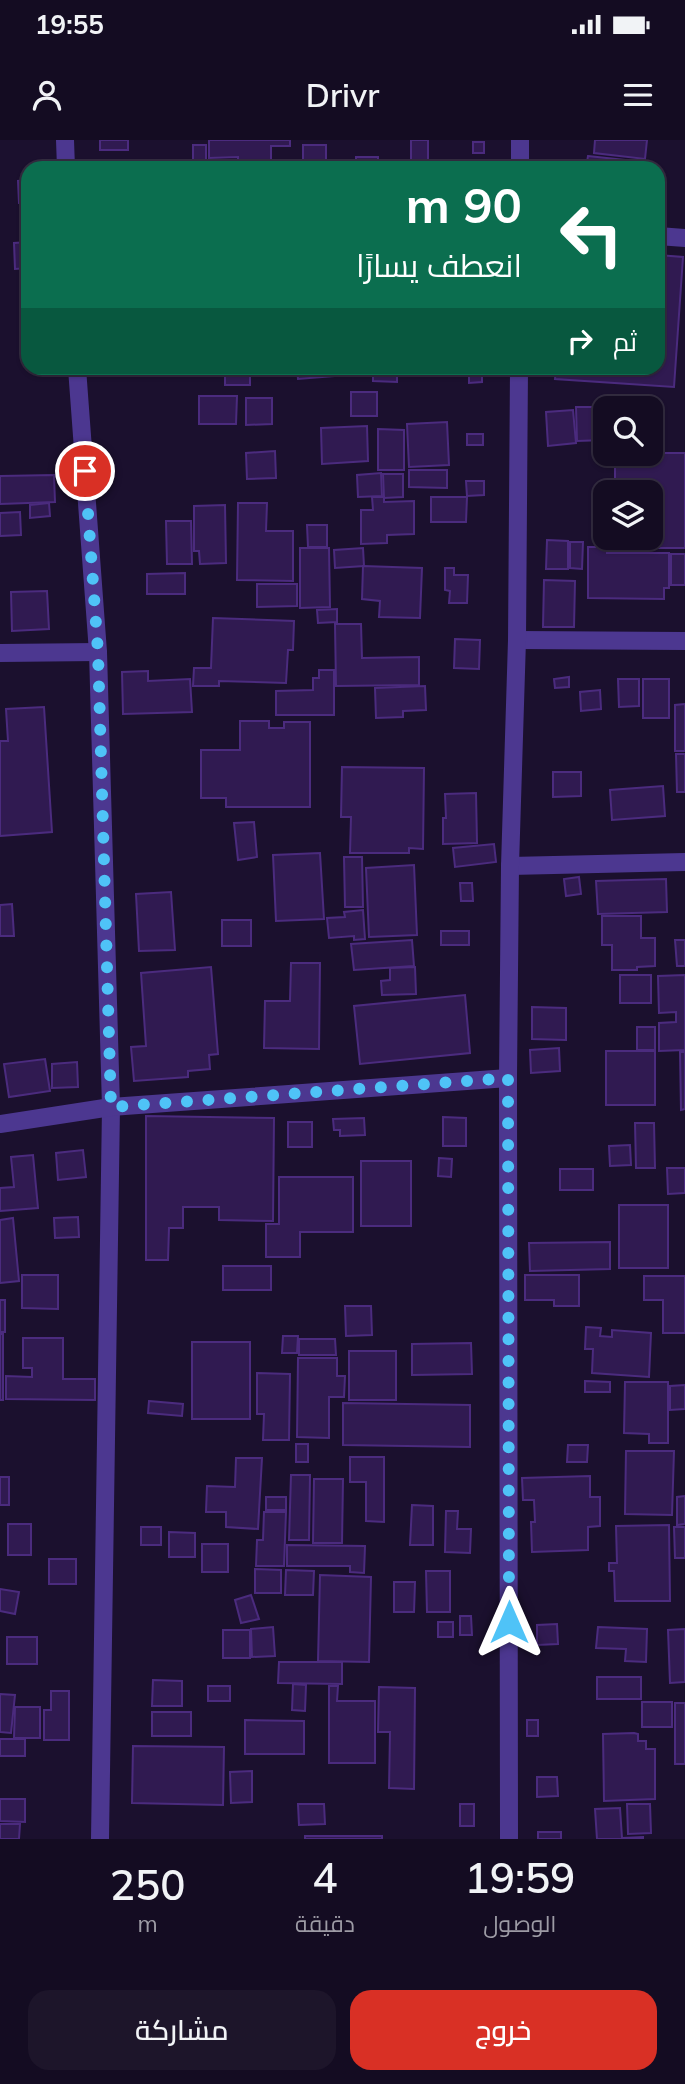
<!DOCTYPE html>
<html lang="ar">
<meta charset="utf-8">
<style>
:root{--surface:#140c22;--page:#1d152a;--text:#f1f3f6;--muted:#9d9ba5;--line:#332c40;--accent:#d93025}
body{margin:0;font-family:Mulish,Cairo,sans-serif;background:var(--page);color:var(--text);direction:rtl;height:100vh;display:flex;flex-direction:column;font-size:26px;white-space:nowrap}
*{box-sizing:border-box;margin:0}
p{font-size:23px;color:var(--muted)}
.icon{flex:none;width:38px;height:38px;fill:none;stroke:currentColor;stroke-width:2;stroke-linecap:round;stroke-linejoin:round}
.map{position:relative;height:1699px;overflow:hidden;direction:ltr}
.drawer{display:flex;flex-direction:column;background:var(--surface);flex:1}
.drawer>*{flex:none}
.top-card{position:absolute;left:21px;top:21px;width:644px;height:214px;border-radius:21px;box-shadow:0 2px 5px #0004,0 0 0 2px var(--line);direction:rtl;background:#0b6e4f;color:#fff;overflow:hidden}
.controls{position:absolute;left:593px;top:256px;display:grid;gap:14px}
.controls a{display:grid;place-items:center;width:70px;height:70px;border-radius:14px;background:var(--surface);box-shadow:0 2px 5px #0004,0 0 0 2px var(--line);font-size:35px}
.pin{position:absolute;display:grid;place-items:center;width:60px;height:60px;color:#fff;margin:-30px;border:4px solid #fff;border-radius:50%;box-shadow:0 2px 7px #0007}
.me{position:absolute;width:77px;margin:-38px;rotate:0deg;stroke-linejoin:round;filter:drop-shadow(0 0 5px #0008)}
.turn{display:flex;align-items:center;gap:24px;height:147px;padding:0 28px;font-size:32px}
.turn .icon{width:91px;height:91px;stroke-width:2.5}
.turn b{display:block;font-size:49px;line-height:60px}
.then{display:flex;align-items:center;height:66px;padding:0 28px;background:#0003;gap:14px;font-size:26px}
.eta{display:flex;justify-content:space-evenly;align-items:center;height:119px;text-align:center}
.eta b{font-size:42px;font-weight:600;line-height:49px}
.button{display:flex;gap:14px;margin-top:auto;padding:14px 28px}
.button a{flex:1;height:80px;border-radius:21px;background:var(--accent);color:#fff;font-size:28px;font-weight:600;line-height:80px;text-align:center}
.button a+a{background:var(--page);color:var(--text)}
.status{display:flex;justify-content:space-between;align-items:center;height:49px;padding:0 35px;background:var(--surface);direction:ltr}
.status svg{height:19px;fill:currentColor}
header{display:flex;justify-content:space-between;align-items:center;height:91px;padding:0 28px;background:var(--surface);font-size:32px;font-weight:600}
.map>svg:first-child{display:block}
.building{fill:#301a51;stroke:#4b2b7e;stroke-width:2}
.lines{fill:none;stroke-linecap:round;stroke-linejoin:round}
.minor{stroke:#4c3790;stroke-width:18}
.route{stroke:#4fc3f7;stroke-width:12;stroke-dasharray:0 21.6}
</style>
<div class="status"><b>19:55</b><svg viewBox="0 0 49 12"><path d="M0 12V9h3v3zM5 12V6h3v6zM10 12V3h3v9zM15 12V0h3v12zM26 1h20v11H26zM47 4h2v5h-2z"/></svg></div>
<header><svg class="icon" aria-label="menu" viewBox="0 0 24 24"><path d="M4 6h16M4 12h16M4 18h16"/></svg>Drivr<svg class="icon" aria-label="person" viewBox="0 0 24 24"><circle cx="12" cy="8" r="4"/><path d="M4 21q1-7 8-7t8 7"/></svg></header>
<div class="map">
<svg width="685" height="1699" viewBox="0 0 685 1699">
<rect width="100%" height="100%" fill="#1b102e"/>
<g class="building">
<rect x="100" y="0" width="28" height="10"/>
<polygon points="209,0 290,0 290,6 271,6 271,25 238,25 238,17 209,18"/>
<rect x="411" y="0" width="17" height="23"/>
<polygon points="595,0 647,0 645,19 594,13"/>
<rect x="473" y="2" width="11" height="11"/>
<polygon points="193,5 206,5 206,22 227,22 227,28 193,28"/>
<rect x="303" y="5" width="23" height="23"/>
<polygon points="588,16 643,22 642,28 586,28"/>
<polygon points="356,17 378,17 378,26 407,26 407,28 356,28"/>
<polygon points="28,40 28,62 19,63 18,41"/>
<polygon points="28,102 28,128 15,129 14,103"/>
<polygon points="658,115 683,117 674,247 555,239 556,228 658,228"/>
<rect x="225" y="228" width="25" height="17"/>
<polygon points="297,228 334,228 334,236 298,239"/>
<polygon points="373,228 397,228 397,242 373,241"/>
<polygon points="469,228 482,228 482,242 469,243"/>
<rect x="351" y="252" width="26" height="24"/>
<polygon points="199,256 237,256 236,284 199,284"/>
<polygon points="246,258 272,258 272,284 246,285"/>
<polygon points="576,267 605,267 605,300 577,301"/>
<polygon points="573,270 576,303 548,306 546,272"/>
<polygon points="447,282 449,325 409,327 407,284"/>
<polygon points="367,286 368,321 322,324 321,288"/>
<polygon points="378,289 404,290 404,330 378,330"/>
<rect x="467" y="294" width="16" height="11"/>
<polygon points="275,311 276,338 247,339 246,313"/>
<polygon points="615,313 685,313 685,408 615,408 615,397 651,397 651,352 615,352"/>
<polygon points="409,330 447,330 447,348 409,347"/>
<polygon points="381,333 382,356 358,357 357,335"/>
<polygon points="383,334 403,334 403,357 384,358"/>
<polygon points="54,335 55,362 0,364 0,336"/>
<polygon points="466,341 484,341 484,355 467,356"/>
<polygon points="372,357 384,357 384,362 414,361 414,394 387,395 387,403 361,404 361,370 373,370"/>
<polygon points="431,357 467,357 466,382 431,382"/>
<polygon points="49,363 50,376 30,378 30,365"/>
<polygon points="238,363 267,363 266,391 293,391 293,441 237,440"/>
<polygon points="225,365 226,423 200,424 199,411 194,411 194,366"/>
<polygon points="20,372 21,395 0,396 0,373"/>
<polygon points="166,381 191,381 192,424 167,424"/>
<polygon points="307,385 327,385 327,407 308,407"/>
<polygon points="547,400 568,401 568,429 546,429"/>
<polygon points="570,402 583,402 582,429 570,428"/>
<polygon points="588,407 607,407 607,413 669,413 669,448 664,448 664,459 588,458"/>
<polygon points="300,408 329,408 330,467 300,468"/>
<polygon points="363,408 364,426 335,428 334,410"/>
<rect x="671" y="414" width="14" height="31"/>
<polygon points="363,426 422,428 420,478 379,477 380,461 362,459"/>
<polygon points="445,428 454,428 454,435 468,435 467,463 449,463 450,451 445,450"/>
<polygon points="185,433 185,454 147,454 147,434"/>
<polygon points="544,440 575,441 574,487 543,487"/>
<polygon points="257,444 297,444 297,466 257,467"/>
<polygon points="47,451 49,489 12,491 11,452"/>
<polygon points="337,469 337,482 318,483 317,470"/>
<polygon points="213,478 294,481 293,510 288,510 286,543 219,541 219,546 193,546 194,528 211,528"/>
<polygon points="335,484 361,484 362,518 419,517 419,545 336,546"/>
<polygon points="455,499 480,500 479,529 454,528"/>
<polygon points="319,530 334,530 334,575 276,575 276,551 313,550 313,538 319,538"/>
<polygon points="148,531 148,541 190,539 192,572 123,574 122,532"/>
<polygon points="569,537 569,547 555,548 554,539"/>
<polygon points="618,539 639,539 639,566 619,567"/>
<rect x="643" y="539" width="26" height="39"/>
<polygon points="425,546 426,570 403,571 403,577 376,578 375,548"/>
<polygon points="600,550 601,569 581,571 580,552"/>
<polygon points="685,564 685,611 675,611 675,565"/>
<polygon points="44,567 52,692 0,696 0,601 8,601 6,569"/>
<polygon points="240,581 269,581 269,588 284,588 284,582 310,582 310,667 226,667 226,658 201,658 201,610 240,610"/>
<polygon points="676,614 685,614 685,652 677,652"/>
<polygon points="342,627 424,628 423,709 409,708 409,713 350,713 351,677 341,677"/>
<polygon points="553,632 581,632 581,656 553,657"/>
<polygon points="663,646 665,676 612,680 610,650"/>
<polygon points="476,653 477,703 443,704 443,678 446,678 445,654"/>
<polygon points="254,682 257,717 238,720 234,683"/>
<polygon points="494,704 496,722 455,727 453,708"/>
<polygon points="320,713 324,779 276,781 273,715"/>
<polygon points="344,717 362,717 363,767 345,767"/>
<polygon points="414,725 417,795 369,797 366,728"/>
<polygon points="579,737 581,754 566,756 564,739"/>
<polygon points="666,739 667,772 598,774 596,741"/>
<polygon points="460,743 472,743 473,761 461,761"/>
<polygon points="171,752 175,810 139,811 136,754"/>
<polygon points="12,764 14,796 0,796 0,765"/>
<polygon points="363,770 365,799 354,800 354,796 329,798 327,778 345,777 344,772"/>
<polygon points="602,776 641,776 641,798 655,798 655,826 637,827 637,830 612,830 612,805 602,805"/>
<rect x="222" y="780" width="29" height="26"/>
<rect x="441" y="791" width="28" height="14"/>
<polygon points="412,800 414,826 354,830 351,804"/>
<polygon points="675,800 685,800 685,826 677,826"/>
<polygon points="291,823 320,823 319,909 264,908 265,861 290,861"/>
<polygon points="211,827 218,914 209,915 210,929 188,931 188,937 134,941 131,907 146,906 141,833"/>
<polygon points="415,827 416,854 382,855 381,841 390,840 390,828"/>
<rect x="620" y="835" width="31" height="28"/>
<polygon points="685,835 685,910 659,911 659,883 676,882 676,872 659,873 658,836"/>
<polygon points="465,855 470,913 360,924 354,866"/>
<polygon points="532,867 566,868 566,900 532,899"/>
<rect x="637" y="887" width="18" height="23"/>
<polygon points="559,908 560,931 531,933 530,910"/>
<rect x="606" y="911" width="49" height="54"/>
<polygon points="680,912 685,912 685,969 681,970"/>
<polygon points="45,919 50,951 9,957 4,924"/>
<polygon points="77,922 78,947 52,948 52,924"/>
<polygon points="146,976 274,978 273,1081 219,1080 219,1067 183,1067 183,1088 169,1088 168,1120 146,1120"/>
<polygon points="443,977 466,978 466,1006 443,1006"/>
<polygon points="364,978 365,995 340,996 340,990 334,990 333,979"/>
<rect x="288" y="982" width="24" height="25"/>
<polygon points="635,983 654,983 655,1028 636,1028"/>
<polygon points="630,1005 631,1025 610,1026 609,1006"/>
<polygon points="83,1010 86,1037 58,1040 56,1013"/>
<polygon points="33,1015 38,1068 0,1071 0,1048 14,1047 11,1017"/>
<polygon points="439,1018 452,1019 451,1037 438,1036"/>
<rect x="361" y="1021" width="50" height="65"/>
<polygon points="667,1028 685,1028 685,1053 668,1054"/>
<rect x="560" y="1029" width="33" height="21"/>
<polygon points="279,1037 353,1037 353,1092 300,1092 300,1117 266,1117 266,1084 279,1084"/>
<rect x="619" y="1065" width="49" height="63"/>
<polygon points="78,1077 79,1097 55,1098 54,1078"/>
<polygon points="13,1078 19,1141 0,1143 0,1080"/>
<polygon points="610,1102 610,1129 530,1131 529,1103"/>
<rect x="223" y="1126" width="48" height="24"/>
<polygon points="22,1135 58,1135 58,1169 22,1168"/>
<polygon points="525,1135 579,1135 579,1166 554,1166 554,1160 525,1160"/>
<polygon points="644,1136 685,1136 685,1193 663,1193 663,1160 644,1160"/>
<rect x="0" y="1160" width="5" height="32"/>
<polygon points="345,1166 371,1166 372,1195 346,1196"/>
<polygon points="586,1187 601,1188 600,1196 612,1197 612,1190 651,1193 649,1237 592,1233 593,1209 585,1209"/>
<rect x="0" y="1194" width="3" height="66"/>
<polygon points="283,1196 298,1196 297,1213 282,1213"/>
<polygon points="23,1198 63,1198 63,1239 95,1239 95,1260 6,1259 6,1236 32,1237 32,1228 23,1228"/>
<polygon points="299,1199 335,1199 336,1215 299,1215"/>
<rect x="192" y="1202" width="58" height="77"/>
<polygon points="471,1203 472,1234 412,1235 412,1204"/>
<rect x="349" y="1211" width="47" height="49"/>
<polygon points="298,1218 337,1218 337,1236 345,1236 344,1257 329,1257 329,1298 297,1297"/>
<polygon points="257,1233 290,1234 289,1300 263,1300 264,1274 257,1274"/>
<polygon points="585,1241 610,1242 610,1252 585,1252"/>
<polygon points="625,1242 668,1242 668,1303 649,1303 649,1294 624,1293"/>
<polygon points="685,1245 685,1269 670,1270 670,1246"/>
<polygon points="149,1261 183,1264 182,1276 148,1273"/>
<polygon points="343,1263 470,1265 470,1307 343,1305"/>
<rect x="296" y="1304" width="12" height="18"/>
<polygon points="568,1305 588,1305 587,1322 567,1322"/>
<polygon points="626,1311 674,1311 672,1375 625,1374"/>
<polygon points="350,1317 384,1317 384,1382 366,1381 366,1342 350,1342"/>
<polygon points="236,1318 262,1318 258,1389 226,1387 226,1372 206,1372 207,1346 235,1347"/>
<polygon points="291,1335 310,1335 309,1400 289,1400"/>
<polygon points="590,1336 590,1357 600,1357 600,1386 588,1387 588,1410 532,1412 531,1382 535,1382 534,1360 523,1360 522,1338"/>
<rect x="0" y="1337" width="9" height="28"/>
<polygon points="314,1339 343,1339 342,1403 313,1403"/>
<polygon points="685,1356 685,1384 677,1385 677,1357"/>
<rect x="266" y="1357" width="20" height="13"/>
<polygon points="412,1365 433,1366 433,1405 410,1405"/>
<polygon points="446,1371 458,1371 457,1389 471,1389 470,1413 445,1412"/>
<polygon points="264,1372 286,1372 284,1426 256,1426 257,1400 263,1400"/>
<rect x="8" y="1384" width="23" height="31"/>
<polygon points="669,1385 670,1461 615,1461 614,1431 609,1431 609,1423 617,1423 616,1386"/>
<rect x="141" y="1387" width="20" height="18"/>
<polygon points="674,1387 685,1387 685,1418 675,1418"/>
<polygon points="169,1392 195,1393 195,1417 169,1417"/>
<rect x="202" y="1404" width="26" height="28"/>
<polygon points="287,1405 365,1406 364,1433 350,1432 350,1426 287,1426"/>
<rect x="49" y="1419" width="27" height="25"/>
<polygon points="255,1429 281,1430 281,1453 255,1453"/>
<polygon points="286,1430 314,1431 313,1455 285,1455"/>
<polygon points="426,1431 450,1431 450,1472 427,1472"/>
<polygon points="320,1435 371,1437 369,1522 318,1521"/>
<polygon points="394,1442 415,1442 414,1472 394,1472"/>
<polygon points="0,1449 19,1452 15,1474 0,1471"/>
<polygon points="251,1455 259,1479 241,1483 235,1460"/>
<polygon points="460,1476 471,1476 472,1495 460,1495"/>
<rect x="438" y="1482" width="15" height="15"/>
<polygon points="557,1484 558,1504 537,1505 537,1485"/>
<polygon points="273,1487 275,1516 252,1517 251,1489"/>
<polygon points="598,1487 647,1489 646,1522 625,1521 626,1509 596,1508"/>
<polygon points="685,1489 685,1542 670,1543 668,1490"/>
<rect x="223" y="1490" width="27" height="28"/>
<rect x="7" y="1497" width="30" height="27"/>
<polygon points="279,1522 342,1522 342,1544 278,1543"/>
<rect x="597" y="1537" width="44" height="22"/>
<polygon points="153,1540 182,1541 182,1566 152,1566"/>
<polygon points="293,1544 306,1545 305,1571 292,1570"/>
<rect x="208" y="1546" width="22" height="15"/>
<polygon points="329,1546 338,1546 337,1561 375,1561 375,1623 329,1623"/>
<polygon points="379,1547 415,1548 414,1649 389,1648 390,1592 378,1592"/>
<polygon points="51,1551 69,1551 69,1600 44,1600 44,1570 51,1570"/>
<polygon points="0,1554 15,1555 11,1593 0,1592"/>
<rect x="642" y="1562" width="30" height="25"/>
<rect x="675" y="1563" width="10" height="61"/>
<polygon points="15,1567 40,1567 40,1598 14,1598"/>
<rect x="152" y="1572" width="39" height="24"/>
<polygon points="245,1580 304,1581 304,1614 245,1614"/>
<rect x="527" y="1580" width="11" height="16"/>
<polygon points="634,1593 638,1594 638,1601 646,1601 646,1609 655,1609 655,1659 604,1661 603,1594"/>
<rect x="0" y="1599" width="25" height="17"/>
<polygon points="133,1606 224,1607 223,1665 132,1663"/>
<polygon points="252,1631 252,1662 231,1663 230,1632"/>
<polygon points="537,1637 557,1637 558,1656 537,1657"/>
<polygon points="0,1659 25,1659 25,1682 0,1681"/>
<polygon points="298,1664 324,1664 325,1684 299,1685"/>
<rect x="460" y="1664" width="14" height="22"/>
<polygon points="627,1664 650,1664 651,1693 628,1694"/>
<polygon points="620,1668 622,1698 643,1697 643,1699 597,1699 595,1669"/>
<polygon points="0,1684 20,1684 19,1699 0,1699"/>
<rect x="538" y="1692" width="23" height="7"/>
<rect x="305" y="1696" width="77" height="3"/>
</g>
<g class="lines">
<g class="minor">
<polyline points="65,0 66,28"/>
<polyline points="520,28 520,0"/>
<polyline points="658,96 685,98"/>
<polyline points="77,228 98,512 111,967 100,1699"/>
<polyline points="517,500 685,501"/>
<polyline points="0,513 98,512"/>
<polyline points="510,726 685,722"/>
<polyline points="0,984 111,967 508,938"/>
<polyline points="509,1699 508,938 510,726 517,500 519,228"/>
</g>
</g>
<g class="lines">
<polyline class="route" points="85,331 98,512 111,967 508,938 509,1482"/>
</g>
</svg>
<div class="controls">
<a><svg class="icon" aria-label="search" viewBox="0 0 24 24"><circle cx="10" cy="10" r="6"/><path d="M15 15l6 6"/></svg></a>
<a><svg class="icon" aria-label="layers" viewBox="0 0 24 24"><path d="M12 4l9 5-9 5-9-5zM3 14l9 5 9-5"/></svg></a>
</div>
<div class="pin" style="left:85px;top:331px;background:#d93025"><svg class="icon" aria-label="arrive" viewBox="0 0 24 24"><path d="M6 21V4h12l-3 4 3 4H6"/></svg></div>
<svg class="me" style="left:509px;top:1482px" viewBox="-20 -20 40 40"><path d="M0-17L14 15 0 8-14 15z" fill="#4fc3f7" stroke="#fff" stroke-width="4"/></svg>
<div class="top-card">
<div class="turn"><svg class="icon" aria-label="left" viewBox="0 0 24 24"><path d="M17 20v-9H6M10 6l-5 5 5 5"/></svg><div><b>90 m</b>انعطف يسارًا</div></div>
<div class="then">ثم<svg class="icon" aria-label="right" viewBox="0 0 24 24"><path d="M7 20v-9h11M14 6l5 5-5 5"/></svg></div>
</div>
</div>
<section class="drawer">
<div class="eta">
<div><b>19:59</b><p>الوصول</p></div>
<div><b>4</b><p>دقيقة</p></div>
<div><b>250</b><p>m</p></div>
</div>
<div class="button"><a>خروج</a><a>مشاركة</a></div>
</section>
